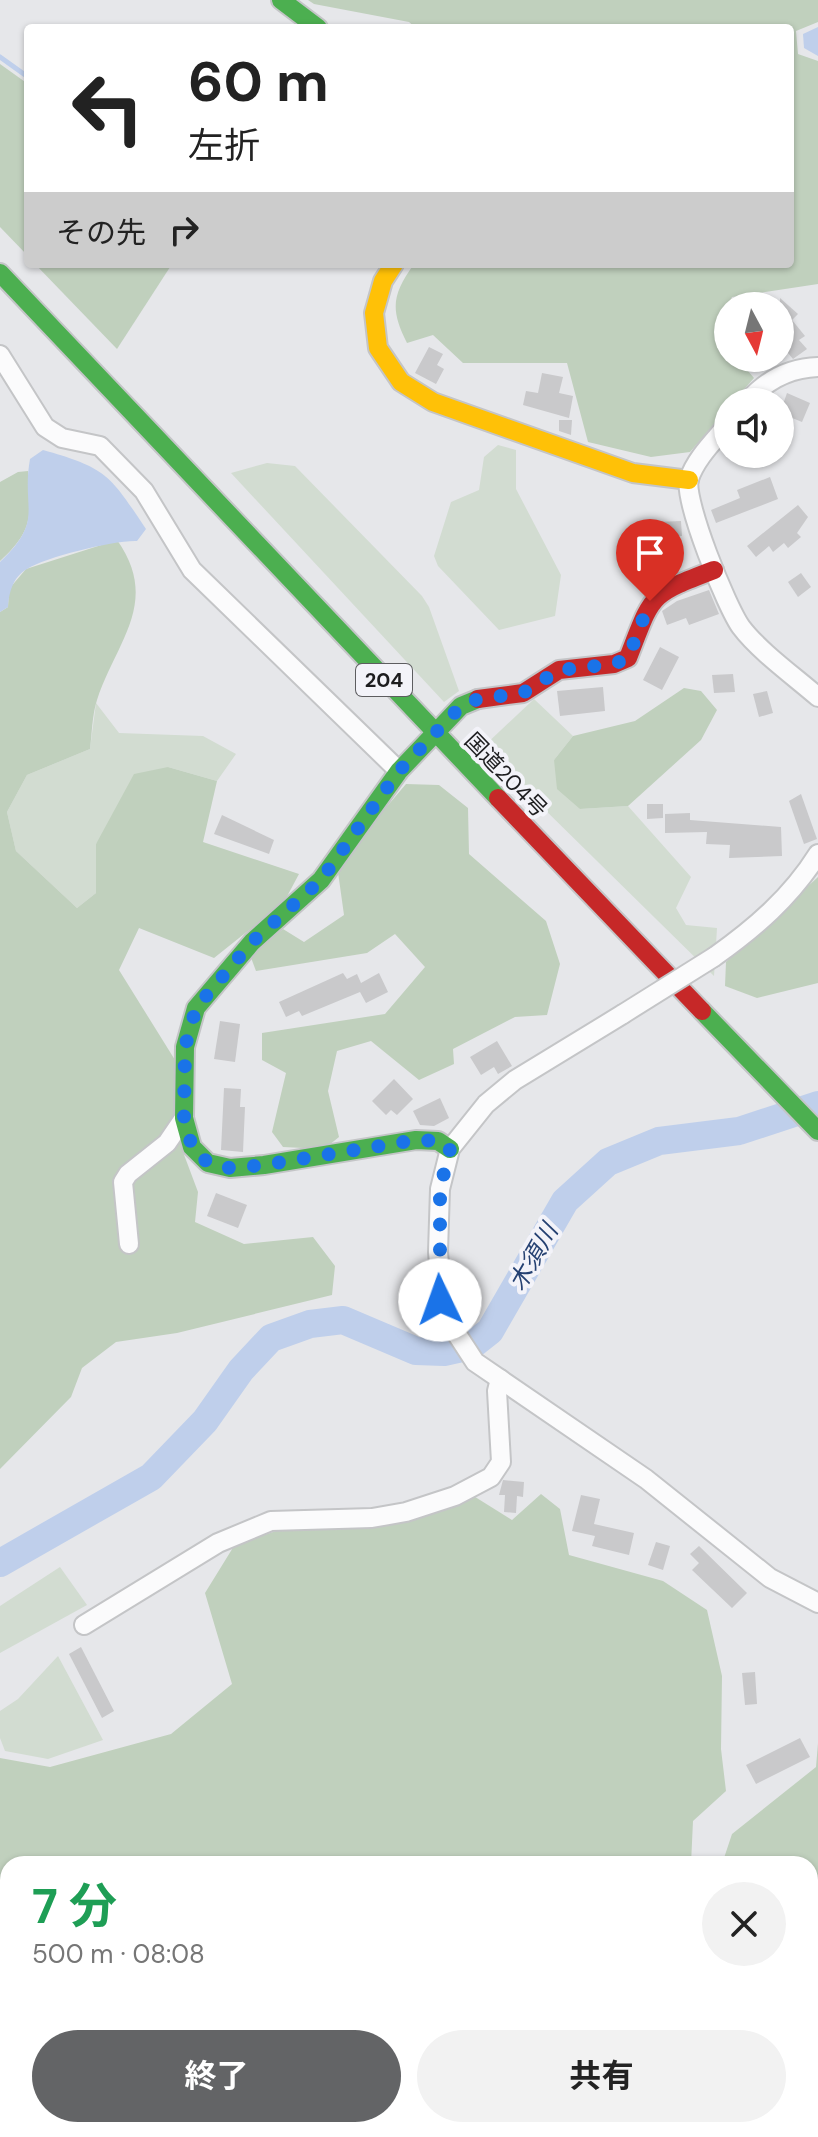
<!DOCTYPE html>
<html lang="ja">
<meta charset="utf-8">
<style>
:root{--surface:#fff;--page:#f2f2f2;--text:#222;--muted:#767676;--accent:#636466}
body{margin:0;font-family:"DM Sans","Noto Sans JP",sans-serif;background:var(--page);color:var(--text);height:100vh;display:flex;flex-direction:column;font-size:30px;white-space:nowrap}
*{box-sizing:border-box;margin:0}
p{font-size:26px;color:var(--muted)}
.icon{flex:none;width:44px;height:44px;fill:none;stroke:currentColor;stroke-width:2;stroke-linecap:round;stroke-linejoin:round}
.map{position:relative;flex:1;overflow:hidden}
.side{position:absolute;left:0px;top:1856px;width:818px;height:282px;display:flex;flex-direction:column;background:var(--surface);border-radius:24px 24px 0 0;box-shadow:0 2px 6px #0004}
.side>*{flex:none}
.top-card{position:absolute;left:24px;top:24px;width:770px;height:244px;border-radius:8px;box-shadow:0 2px 6px #0004;background:#fff;color:var(--text);overflow:hidden}
.needle{width:52px;rotate:173deg}
.buttons{position:absolute;left:714px;top:292px;display:grid;gap:16px}
.buttons a{display:grid;place-items:center;width:80px;height:80px;border-radius:50%;background:var(--surface);box-shadow:0 2px 6px #0004;font-size:40px}
.pin{position:absolute;display:grid;place-items:center;width:68px;height:68px;color:#fff;margin:-82px -34px;border-radius:50% 50% 50% 0;rotate:-45deg;box-shadow:0 0 8px #0007}
.pin .icon{rotate:45deg}
.me{position:absolute;width:88px;margin:-44px;rotate:357deg;stroke-linejoin:round;filter:drop-shadow(0 0 6px #0008)}
.turn{display:flex;align-items:center;gap:28px;height:168px;padding:0 32px;font-size:36px}
.turn .icon{width:104px;height:104px;stroke-width:2.5}
.turn b{display:block;font-size:56px;line-height:68px}
.then{display:flex;align-items:center;height:76px;padding:0 32px;background:#0003;gap:16px;font-size:30px}
.round{display:grid;place-items:center;flex:none;width:84px;height:84px;border-radius:42px;background:var(--page)}
.headline{display:flex;align-items:center;justify-content:space-between;height:136px;padding:0 32px}
h1{font-size:48px;font-weight:700;line-height:60px;color:#1e9e55}
.action{display:flex;gap:16px;margin-top:auto;padding:16px 32px}
.action a{flex:1;height:92px;border-radius:48px;background:var(--accent);color:#fff;font-size:32px;font-weight:700;line-height:92px;text-align:center}
.action a+a{background:var(--page);color:var(--text)}
.map>svg:first-child{display:block}
.green{fill:#d2dcd1}
.forest{fill:#c0d0bd}
.water{fill:#bfcfeb}
.lines{fill:none;stroke-linecap:round;stroke-linejoin:round}
.stream{stroke:#bfcfeb;stroke-width:5}
.river{stroke:#bfcfeb;stroke-width:28}
.building{fill:#c9c9cb}
.street-casing{stroke:#c4c5c7;stroke-width:22}
.fast-casing{stroke:#c4c5c7;stroke-width:22}
.slow-casing{stroke:#c4c5c7;stroke-width:22}
.jam-casing{stroke:#c4c5c7;stroke-width:22}
.street{stroke:#fbfbfc;stroke-width:18}
.fast{stroke:#4caf50;stroke-width:18}
.slow{stroke:#ffc107;stroke-width:18}
.jam{stroke:#c62828;stroke-width:18}
.street-bridge-casing{stroke:#c4c5c7;stroke-width:22;stroke-linecap:butt}
.street-bridge{stroke:#fbfbfc;stroke-width:18}
.route{stroke:#1a73e8;stroke-width:14;stroke-dasharray:0 25.2}
.labels{text-anchor:middle;dominant-baseline:central;stroke-width:8;stroke-linejoin:round;paint-order:stroke}
.shield{fill:#f3f3f9;stroke:#5d5d60;stroke-width:2}
.shield-label{font-size:20px;font-weight:bold;fill:#1d1d1f}
.street-label{font-size:22px;fill:#1d1d1f;stroke:#f3f3f9}
.water-label{font-size:24px;font-style:italic;fill:#254172;stroke:#f3f3f9}
</style>
<div class="map">
<svg width="818" height="2137" viewBox="0 0 818 2137">
<rect width="100%" height="100%" fill="#e6e7ea"/>
<g class="green">
<polygon points="498,445 516,450 516,489 561,575 555,616 499,630 438,566 434,556 451,502 479,490 484,457"/>
<polygon points="267,463 295,466 422,596 429,607 459,691 444,702 231,473"/>
<polygon points="534,699 573,736 554,760 580,809 628,806 691,877 676,908 686,925 717,928 714,976 482,748"/>
<polygon points="96,703 119,733 203,736 236,754 217,781 168,767 96,844 96,893 77,908 16,851 7,812 27,775 90,749"/>
<polygon points="60,1567 87,1605 0,1653 0,1606"/>
<polygon points="58,1656 103,1740 48,1759 5,1751 0,1738 0,1711 18,1699"/>
</g>
<g class="forest">
<path d="M308,0H818V22L796,31L798,54L818,61V284L732,297L717,332L728,346V358H737L754,378L733,402H728V408L690,452L651,457L588,442L567,363H463L433,335L407,343C390,309 392,295 414,264H790V28H416L409,22L314,4Z"/>
<polygon points="0,64 28,84 28,256 0,227"/>
<polygon points="35,264 172,264 117,349"/>
<path d="M28,471C31,516 34,530 0,561V482L18,472Z"/>
<path d="M117,540C161,602 116,642 97,700C92,715 92,734 90,749L27,775L7,812L16,851L77,908L96,893V844L134,774L168,767L217,781L203,842L299,874L284,902L214,958L139,928L119,970L175,1060L174,1128L198,1192L195,1222L244,1244L313,1237L335,1266L332,1295L177,1333L116,1342L82,1368L71,1397L0,1469V612L8,607L9,589L26,569Z"/>
<polygon points="684,688 701,691 717,710 701,740 628,806 580,809 557,789 554,760 573,736 635,721"/>
<polygon points="406,784 439,785 468,808 469,854 546,921 560,964 547,1015 515,1017 453,1049 454,1064 419,1080 371,1041 337,1051 328,1091 339,1137 324,1149 283,1147 272,1132 286,1073 262,1060 262,1033 385,1014 425,967 395,934 367,953 256,971 250,955 283,929 304,942 344,915 337,865"/>
<polygon points="818,877 818,983 757,998 725,986 726,962"/>
<polygon points="541,1494 560,1509 569,1555 663,1581 707,1610 722,1676 721,1749 726,1791 693,1821 691,1864 8,1864 8,2130 810,2130 810,1864 722,1864 732,1834 816,1767 818,1743 818,2137 0,2137 0,1758 50,1767 171,1734 232,1684 205,1593 234,1546 290,1526 472,1495 512,1520"/>
</g>
<g class="water">
<polygon points="818,27 818,56 804,48 803,34"/>
<path d="M43,450C107,468 110,475 146,529L137,541C114,540 46,557 27,569C13,577 9,592 8,607L0,612V562C45,519 21,510 30,459Z"/>
</g>
<g class="lines">
<polyline class="stream" points="0,57 28,77"/>
<polyline class="river" points="0,1563 151,1477 205,1421 241,1370 271,1338 310,1324 343,1320 416,1351 444,1352 471,1346 490,1331 565,1201 608,1162 659,1141 739,1131 818,1105"/>
</g>
<g class="building">
<polygon points="780,298 798,314 792,320 805,336 799,340 807,349 793,359 783,347 791,340 782,332 780,334"/>
<polygon points="429,347 443,354 437,365 444,369 436,384 415,373"/>
<polygon points="542,373 563,377 559,393 573,396 569,418 523,405 526,391 538,393"/>
<polygon points="787,393 810,403 802,422 780,413"/>
<polygon points="559,420 572,420 571,435 559,431"/>
<polygon points="770,477 778,499 716,523 711,510 740,498 737,490"/>
<polygon points="798,505 808,517 797,533 801,537 788,548 784,543 773,552 769,546 756,557 747,546"/>
<polygon points="681,521 682,536 657,537 656,522"/>
<polygon points="801,573 811,587 798,597 788,582"/>
<polygon points="709,590 719,614 689,625 686,618 667,625 662,611 677,601"/>
<polygon points="660,647 679,657 662,690 643,680"/>
<polygon points="733,674 735,692 714,693 712,675"/>
<polygon points="603,687 605,711 560,716 557,691"/>
<polygon points="767,691 773,713 759,717 753,694"/>
<polygon points="801,794 817,839 804,844 789,801"/>
<polygon points="647,804 663,804 663,818 647,819"/>
<polygon points="690,813 690,820 781,827 782,856 729,858 730,845 706,844 707,832 665,833 665,814"/>
<polygon points="222,815 274,840 269,854 214,834"/>
<polygon points="343,973 347,979 357,974 361,983 379,973 388,992 366,1003 360,992 302,1016 299,1011 286,1017 279,1002"/>
<polygon points="220,1021 240,1024 235,1062 214,1059"/>
<polygon points="497,1041 512,1066 498,1074 494,1067 481,1075 470,1057"/>
<polygon points="394,1079 413,1099 397,1115 391,1110 386,1115 372,1101"/>
<polygon points="224,1088 241,1089 240,1107 245,1107 243,1152 221,1150"/>
<polygon points="440,1098 449,1118 434,1126 420,1125 413,1111"/>
<polygon points="216,1193 247,1205 238,1228 207,1216"/>
<polygon points="503,1480 524,1482 523,1497 517,1496 516,1513 504,1512 505,1495 499,1495"/>
<polygon points="581,1495 600,1499 594,1524 634,1533 629,1555 592,1546 595,1536 572,1531"/>
<polygon points="656,1542 670,1546 663,1570 648,1565"/>
<polygon points="699,1546 747,1593 732,1608 692,1570 699,1563 690,1554"/>
<polygon points="81,1647 114,1711 102,1718 69,1654"/>
<polygon points="755,1672 757,1704 745,1705 742,1673"/>
<polygon points="800,1738 810,1757 756,1784 746,1765"/>
</g>
<g class="lines">
<defs>
<g id="street">
<polyline points="0,355 45,427 62,438 100,446 144,491 192,570 399,771"/>
<path d="M747,402C766,380 789,368 818,367"/>
<path d="M728,424C714,441 696,458 689,479C683,500 727,608 741,627C759,651 795,677 818,697"/>
<path d="M714,957C755,928 791,897 818,854"/>
<polyline points="623,1014 515,1080 486,1104 450,1149 440,1189 438,1252 443,1313 475,1362 646,1479 770,1578 818,1603"/>
<polyline points="129,1244 123,1182 128,1174 167,1143 184,1118"/>
<polyline points="84,1625 218,1543 271,1521 372,1518 406,1512 455,1496 491,1477 501,1462 497,1391 500,1379"/>
</g>
<g id="fast">
<polyline points="281,0 318,28"/>
<polyline points="0,273 498,798"/>
<polyline points="702,1011 818,1131"/>
<polyline points="450,1149 438,1141 416,1140 264,1165 230,1168 208,1163 192,1147 184,1118 185,1047 196,1008 252,942 321,880 399,771 461,706 478,699"/>
</g>
<polyline id="slow" points="394,264 383,281 374,313 378,348 401,382 433,402 633,473 689,480"/>
<g id="jam">
<path d="M478,699L523,693L559,670L614,664L628,658C653,594 648,595 714,570"/>
<polyline points="498,798 702,1011"/>
</g>
</defs>
<use href="#street" class="street-casing"/>
<use href="#fast" class="fast-casing"/>
<use href="#slow" class="slow-casing"/>
<use href="#jam" class="jam-casing"/>
<use href="#street" class="street"/>
<use href="#fast" class="fast"/>
<use href="#slow" class="slow"/>
<use href="#jam" class="jam"/>
<defs>
<polyline id="street-bridge" points="623,1014 714,957"/>
</defs>
<use href="#street-bridge" class="street-bridge-casing"/>
<use href="#street-bridge" class="street-bridge"/>
</g>
<g class="lines">
<polyline class="route" points="440,1300 440,1189 450,1149 438,1141 416,1140 264,1165 230,1168 208,1163 192,1147 184,1118 185,1047 196,1008 252,942 321,880 399,771 461,706 478,699 523,693 559,670 614,664 628,658 650,601"/>
</g>
<g class="labels">
<rect class="shield" x="356" y="664" width="56" height="32" rx="6"/>
<g class="shield-label">
<text x="384" y="680">204</text>
</g>
<g class="street-label">
<text transform="translate(506 775) rotate(46)">国道204号</text>
</g>
<g class="water-label">
<text transform="translate(533 1257) rotate(-60)">木須川</text>
</g>
</g>
</svg>
<div class="buttons">
<a><svg class="needle" viewBox="-14 -14 28 28"><path d="M0-13l5 13h-10z" fill="#e53935"/><path d="M0 13l5-13h-10z" fill="#767676"/></svg></a>
<a><svg class="icon" aria-label="sound" viewBox="0 0 24 24"><path d="M4 9h4l5-4v14l-5-4H4zM17 9q2 3 0 6"/></svg></a>
</div>
<div class="pin" style="left:650px;top:601px;background:#d93025"><svg class="icon" aria-label="arrive" viewBox="0 0 24 24"><path d="M6 21V4h12l-3 4 3 4H6"/></svg></div>
<svg class="me" style="left:440px;top:1300px" viewBox="-20 -20 40 40"><circle r="19" fill="#fff"/><path d="M0-13L10 11 0 6-10 11z" fill="#1a73e8"/></svg>
<div class="top-card">
<div class="turn"><svg class="icon" aria-label="left" viewBox="0 0 24 24"><path d="M17 20v-9H6M10 6l-5 5 5 5"/></svg><div><b>60 m</b>左折</div></div>
<div class="then">その先<svg class="icon" aria-label="right" viewBox="0 0 24 24"><path d="M7 20v-9h11M14 6l5 5-5 5"/></svg></div>
</div>
<section class="side">
<div class="headline"><div><h1>7 分</h1><p>500 m · 08:08</p></div><a class="round"><svg class="icon" aria-label="close" viewBox="0 0 24 24"><path d="M6 6l12 12M18 6L6 18"/></svg></a></div>
<div class="action"><a>終了</a><a>共有</a></div>
</section>
</div>
